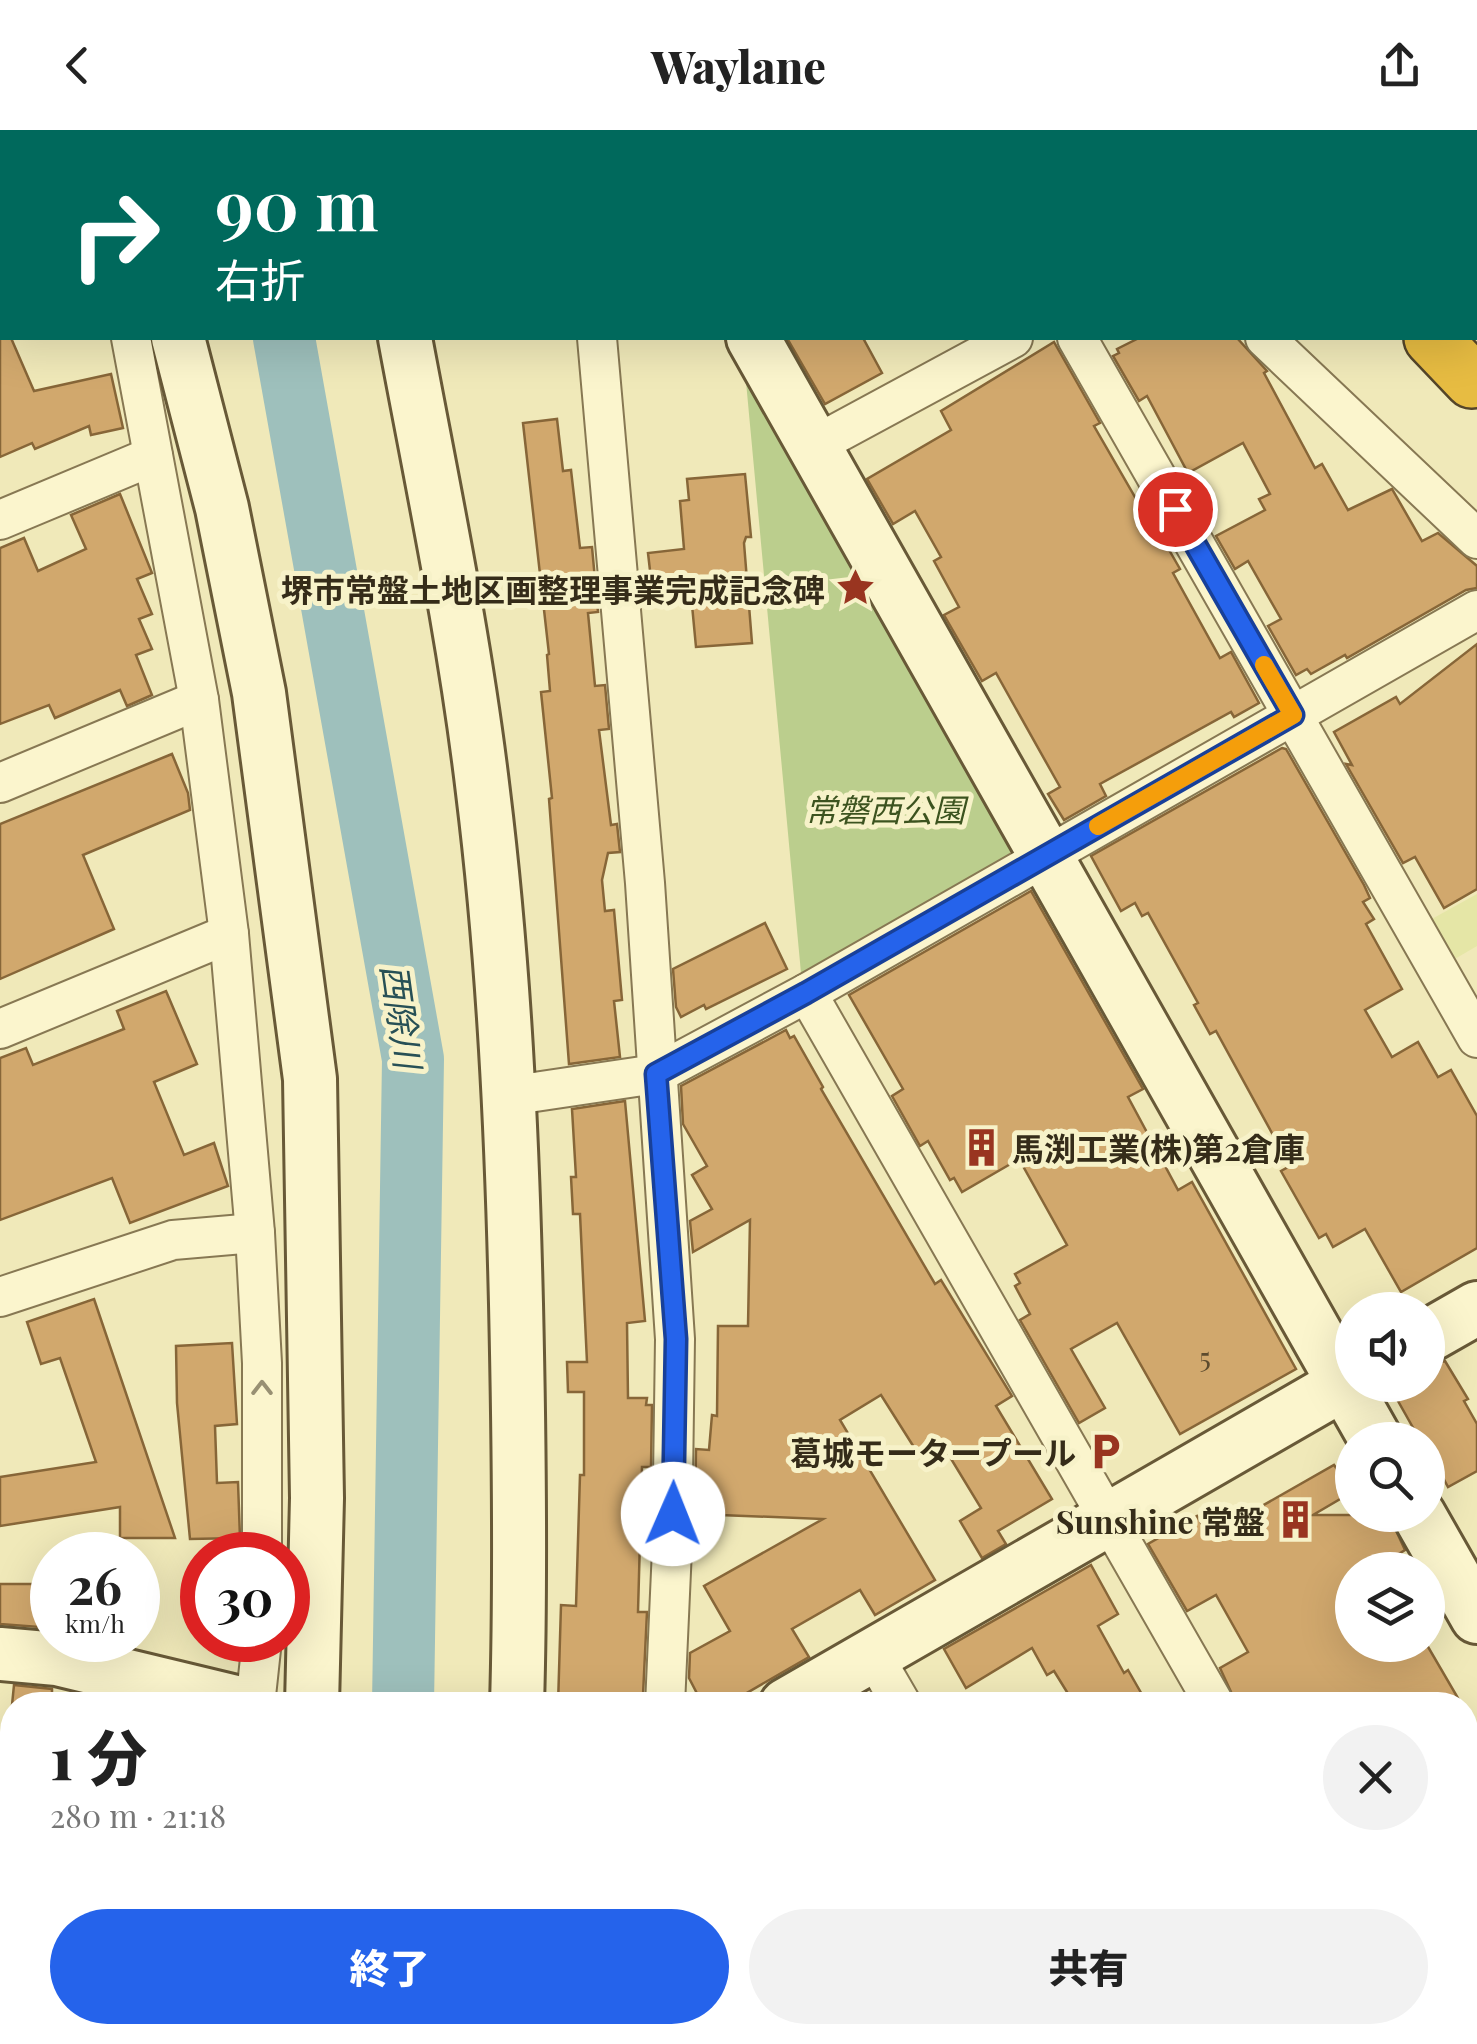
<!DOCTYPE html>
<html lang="ja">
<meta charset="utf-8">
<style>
:root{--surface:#fff;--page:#f2f2f2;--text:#222;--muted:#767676;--accent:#2563eb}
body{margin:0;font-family:"Playfair Display","Noto Sans JP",serif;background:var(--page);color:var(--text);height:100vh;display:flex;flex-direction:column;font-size:38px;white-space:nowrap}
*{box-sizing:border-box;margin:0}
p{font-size:32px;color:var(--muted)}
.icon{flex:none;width:55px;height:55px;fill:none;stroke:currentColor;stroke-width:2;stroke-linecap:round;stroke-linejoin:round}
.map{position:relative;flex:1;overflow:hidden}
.drawer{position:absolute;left:0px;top:1562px;width:1478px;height:352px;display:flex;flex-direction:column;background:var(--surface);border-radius:40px 40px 0 0;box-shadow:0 10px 40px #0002}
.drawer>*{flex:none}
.top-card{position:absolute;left:0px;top:0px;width:1478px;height:210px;box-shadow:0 10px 40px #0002;background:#00695c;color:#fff;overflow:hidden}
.buttons{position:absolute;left:1335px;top:1162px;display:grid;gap:20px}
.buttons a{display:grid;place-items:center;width:110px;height:110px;border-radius:50%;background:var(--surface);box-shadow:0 10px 40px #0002;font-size:50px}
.speed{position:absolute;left:30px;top:1402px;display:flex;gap:20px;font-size:50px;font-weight:700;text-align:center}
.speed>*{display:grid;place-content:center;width:130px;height:130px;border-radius:50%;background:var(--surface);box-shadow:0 10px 40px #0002;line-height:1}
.speed small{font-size:25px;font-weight:400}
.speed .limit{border:15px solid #d22;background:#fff;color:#111}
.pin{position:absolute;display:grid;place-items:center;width:85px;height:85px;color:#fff;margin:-42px;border:5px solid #fff;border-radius:50%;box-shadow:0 2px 10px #0007}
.me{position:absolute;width:110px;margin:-55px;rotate:1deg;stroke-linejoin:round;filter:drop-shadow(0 0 8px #0008)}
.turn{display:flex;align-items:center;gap:35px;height:210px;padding:0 50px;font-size:45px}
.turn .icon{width:130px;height:130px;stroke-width:2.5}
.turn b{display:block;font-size:70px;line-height:85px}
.round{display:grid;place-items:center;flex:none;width:105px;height:105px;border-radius:52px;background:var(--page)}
.summary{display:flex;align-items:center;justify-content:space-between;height:170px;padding:0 50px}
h1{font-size:60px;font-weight:800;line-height:75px}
.primary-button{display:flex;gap:20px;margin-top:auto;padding:20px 50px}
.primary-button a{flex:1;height:115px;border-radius:60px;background:var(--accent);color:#fff;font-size:40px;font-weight:800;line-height:115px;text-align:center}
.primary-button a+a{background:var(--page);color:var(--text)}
header{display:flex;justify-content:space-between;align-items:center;height:130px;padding:0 50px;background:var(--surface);font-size:45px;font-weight:800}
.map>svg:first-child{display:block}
.farmland{fill:#e5e6a6}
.green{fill:#bbce8d}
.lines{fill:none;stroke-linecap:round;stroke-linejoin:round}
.river{stroke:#9ec0bc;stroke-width:62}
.building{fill:#d1a86d;stroke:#876638;stroke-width:2.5}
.highway-tunnel{stroke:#cbc399;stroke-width:55;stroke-dasharray:55 28;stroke-linecap:butt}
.street-casing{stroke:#877853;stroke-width:42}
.secondary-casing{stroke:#685937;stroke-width:58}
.highway-casing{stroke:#544529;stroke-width:60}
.street{stroke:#fbf5cd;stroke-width:38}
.secondary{stroke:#fbf5cd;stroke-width:52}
.highway{stroke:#e7bc42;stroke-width:55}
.oneway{stroke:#989073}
.route-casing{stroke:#184099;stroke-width:25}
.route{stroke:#2563eb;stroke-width:18}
.slow{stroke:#f59e0b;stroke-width:18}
.labels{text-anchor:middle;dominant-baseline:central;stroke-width:10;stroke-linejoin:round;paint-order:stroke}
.number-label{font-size:28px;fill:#5c4b2e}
.poi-label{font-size:32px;font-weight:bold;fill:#352c19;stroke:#f7f2c9;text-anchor:end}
.park-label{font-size:32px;font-style:italic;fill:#3c531f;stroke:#f7f2c9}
.water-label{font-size:35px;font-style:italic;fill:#275056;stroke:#f7f2c9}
</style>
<header><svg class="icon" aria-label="back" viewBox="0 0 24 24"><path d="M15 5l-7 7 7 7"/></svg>Waylane<svg class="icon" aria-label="share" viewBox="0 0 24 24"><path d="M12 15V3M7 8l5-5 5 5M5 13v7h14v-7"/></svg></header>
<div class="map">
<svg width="1477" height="1914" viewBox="0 0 1477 1914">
<rect width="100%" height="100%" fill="#f0e9b9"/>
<polygon class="farmland" points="1477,764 1477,816 1453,830 1430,790"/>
<polygon class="green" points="745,241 1015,706 1009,726 801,843"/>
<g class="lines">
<g class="river">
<polyline points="234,0 235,2"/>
<polyline points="284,208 413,929 403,1575"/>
<polyline points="363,1914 365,1902"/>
</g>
</g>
<g class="building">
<polygon points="0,182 2,208 11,208 34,261 111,244 123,298 91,305 89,296 35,319 32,313 0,327"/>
<polygon points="787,208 863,208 882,243 825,274"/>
<polygon points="1139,208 1237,208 1267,241 1264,243 1315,338 1322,334 1348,380 1392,359 1422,411 1438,403 1477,436 1477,458 1466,460 1347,528 1345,525 1311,544 1307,539 1296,545 1268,496 1281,489 1248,431 1235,439 1216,406 1265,380 1259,369 1270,364 1243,313 1188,343 1147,266 1139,271 1113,226 1119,223 1117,219"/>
<polygon points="1054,212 1100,293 1094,296 1154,400 1157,399 1180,439 1173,443 1220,528 1231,522 1259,573 1234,587 1231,582 1100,654 1106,666 1064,690 1048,664 1060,657 996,543 982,551 944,485 959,477 934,431 941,427 915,381 893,394 867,349 951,300 941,281"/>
<polygon points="557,289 563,341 571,340 580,418 592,417 598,482 588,483 595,556 605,555 609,599 599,600 611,695 617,694 620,722 608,723 602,750 605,781 614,780 622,870 614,871 620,927 569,934 549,669 552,668 541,562 550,561 547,525 549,524 523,293"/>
<polygon points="745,344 751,407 746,407 744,413 752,513 696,517 690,454 652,458 648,423 684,419 680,371 689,370 687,349"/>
<polygon points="120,364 152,443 137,449 152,484 139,489 152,519 136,525 152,565 127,576 120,560 55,588 49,575 0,594 0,418 24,408 38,441 86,419 71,385"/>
<polygon points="1477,514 1477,759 1444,778 1415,727 1403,733 1346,634 1352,635 1334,602 1396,567 1400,574"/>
<polygon points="1282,618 1286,619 1364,755 1370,768 1363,772 1374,789 1366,794 1402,859 1365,880 1392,927 1418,912 1438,947 1451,940 1477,986 1477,1118 1401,1162 1365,1099 1333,1117 1326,1104 1319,1108 1281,1041 1290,1036 1216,901 1210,904 1194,875 1198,873 1148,783 1142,786 1135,773 1121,781 1091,726"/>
<polygon points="172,624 188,663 190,680 83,725 114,799 0,849 0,694"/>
<polygon points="1031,761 1143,959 1128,967 1178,1060 1192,1052 1296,1239 1180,1304 1117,1193 1071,1219 1105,1278 1079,1293 1020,1190 1030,1184 1015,1156 1020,1153 1015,1144 1067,1115 1019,1029 962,1062 954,1048 950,1050 928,1011 920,1016 892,966 903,959 849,865"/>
<polygon points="765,793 787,839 706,879 704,875 681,887 676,877 673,839"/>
<polygon points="166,861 197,934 154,952 184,1025 214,1013 228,1056 130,1093 112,1048 0,1090 0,928 26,918 33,935 124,899 117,881"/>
<polygon points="786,900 790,908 794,906 823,957 821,959 935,1154 941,1150 1012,1266 996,1276 1052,1369 998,1401 1006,1414 982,1428 960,1391 981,1378 939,1309 917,1322 881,1265 840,1290 935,1450 875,1485 860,1460 792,1499 809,1527 726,1575 703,1575 689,1548 690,1523 730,1501 704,1456 823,1389 695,1384 696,1319 709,1320 712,1285 717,1286 718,1196 748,1196 750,1090 693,1122 690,1091 712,1079 692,1045 707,1036 683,994 681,956"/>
<polygon points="625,971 645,1191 627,1193 628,1268 647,1268 646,1275 652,1275 651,1337 642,1337 638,1482 647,1482 643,1565 632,1564 631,1575 558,1575 561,1475 576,1476 580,1345 584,1345 584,1262 568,1262 567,1232 587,1232 580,1084 573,1084 571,1047 576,1047 572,979"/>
<polygon points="94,1169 175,1408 120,1408 120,1377 0,1396 0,1347 96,1332 60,1228 41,1234 27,1192"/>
<polygon points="232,1213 237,1294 215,1296 217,1353 238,1352 240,1408 190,1409 177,1273 176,1216"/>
<polygon points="1445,1231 1468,1269 1464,1271 1477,1294 1477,1341 1448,1357 1428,1320 1428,1310 1420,1310 1389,1255 1428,1255 1428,1236"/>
<polygon points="1352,1330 1352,1362 1313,1385 1389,1385 1405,1420 1391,1429 1398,1440 1352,1440 1352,1515 1427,1515 1462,1575 1237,1575 1220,1538 1248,1522 1216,1465 1187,1481 1148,1414 1197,1386 1209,1406 1334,1335 1337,1339"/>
<polygon points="1091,1435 1118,1484 1098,1496 1124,1543 1128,1540 1148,1575 1075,1575 1054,1541 1047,1545 1032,1518 966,1558 944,1519"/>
<polygon points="0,1454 52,1454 52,1498 0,1494"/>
<polygon points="14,1555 52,1559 52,1575 12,1575"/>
</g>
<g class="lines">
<g class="highway-tunnel">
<polyline points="1169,0 1172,2"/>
<polyline points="1299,0 1302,2"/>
<polyline points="1475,156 1477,158"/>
</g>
<defs>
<g id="street">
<polyline points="1048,0 1050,2"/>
<polyline points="0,51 2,50"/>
<polyline points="131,208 199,570 229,804 255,1103 262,1233 262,1425"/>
<polyline points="597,208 645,753 675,1209 672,1419 665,1575"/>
<polyline points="1077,208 1477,908"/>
<polyline points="1265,208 1477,409"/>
<polyline points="815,315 1013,208"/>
<polyline points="0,390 153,326"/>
<polyline points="0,653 199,570"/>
<polyline points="807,863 1215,1575"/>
<polyline points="0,899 229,804"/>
<polyline points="508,966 656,944 807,863 1477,480"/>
<polyline points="0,1167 173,1110 255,1103"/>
<polyline points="873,1525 902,1575"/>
<polyline points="255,1575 262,1510"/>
<polyline points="0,1813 12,1811"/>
<polyline points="1465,1831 1477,1824"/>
<polyline points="814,1902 820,1914"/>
<polyline points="1092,1902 1099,1914"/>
<polyline points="1404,1902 1410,1914"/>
<polyline points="229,1914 229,1902"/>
<polyline points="266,1914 271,1902"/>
<polyline points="1313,1914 1334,1902"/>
</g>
<g id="secondary">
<polyline points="124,0 124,2"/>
<polyline points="528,0 531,2"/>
<polyline points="417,2 418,0"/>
<polyline points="178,208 222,378 259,563 310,949 317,1368 312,1575"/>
<path d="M405,208C433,358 465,509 483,662C504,832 512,1003 516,1174C519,1308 521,1441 517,1575"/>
<polyline points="753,208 1376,1310"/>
<polyline points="1428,1206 1477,1178"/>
<polyline points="1419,1385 1477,1487"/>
<polyline points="0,1524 57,1529 248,1575"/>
<polyline points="786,1575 1352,1249"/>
<polyline points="489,1914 490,1902"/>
</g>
<g id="highway">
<polyline points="1239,0 1242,2"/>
<polyline points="1357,0 1360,2"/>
<polyline points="1475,104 1477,105"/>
<polyline points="1432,208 1472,250"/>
</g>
</defs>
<use href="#street" class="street-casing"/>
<use href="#secondary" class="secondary-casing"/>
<use href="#highway" class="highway-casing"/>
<use href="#street" class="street"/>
<use href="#secondary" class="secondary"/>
<use href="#highway" class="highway"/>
</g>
<defs><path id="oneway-chevron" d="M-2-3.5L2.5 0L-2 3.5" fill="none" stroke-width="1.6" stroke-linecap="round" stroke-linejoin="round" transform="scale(2.5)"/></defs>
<use class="oneway" href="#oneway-chevron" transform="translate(262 1258) rotate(-90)"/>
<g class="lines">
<defs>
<polyline id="route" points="673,1384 676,1209 656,944 806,863 1293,585 1175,379"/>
</defs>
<use href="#route" class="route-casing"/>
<use href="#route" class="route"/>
<polyline class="slow" points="1098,696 1293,585 1264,535"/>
</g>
<defs>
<symbol id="sight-bare" viewBox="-9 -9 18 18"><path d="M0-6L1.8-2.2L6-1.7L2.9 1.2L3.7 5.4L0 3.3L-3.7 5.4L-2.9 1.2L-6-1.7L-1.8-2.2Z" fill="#993520" stroke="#f7f2c9" stroke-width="2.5" paint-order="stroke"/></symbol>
<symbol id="building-bare" viewBox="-9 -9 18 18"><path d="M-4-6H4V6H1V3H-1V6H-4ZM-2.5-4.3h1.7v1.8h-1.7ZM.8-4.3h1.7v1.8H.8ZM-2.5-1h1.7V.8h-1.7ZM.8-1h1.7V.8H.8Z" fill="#993520" stroke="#f7f2c9" stroke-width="2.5" paint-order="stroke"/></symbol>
<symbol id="parking-bare" viewBox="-9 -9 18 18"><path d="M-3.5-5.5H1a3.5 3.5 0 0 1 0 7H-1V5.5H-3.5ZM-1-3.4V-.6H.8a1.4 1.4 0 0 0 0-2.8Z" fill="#993520" stroke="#f7f2c9" stroke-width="2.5" paint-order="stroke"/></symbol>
</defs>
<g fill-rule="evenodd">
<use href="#sight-bare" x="828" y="430" width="55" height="55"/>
<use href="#building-bare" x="954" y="990" width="55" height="55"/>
<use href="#parking-bare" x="1078" y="1294" width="55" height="55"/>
<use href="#building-bare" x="1268" y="1362" width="55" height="55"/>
</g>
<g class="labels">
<g class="number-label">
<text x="1205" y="1226">5</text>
</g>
<g class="poi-label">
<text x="825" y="458">堺市常盤土地区画整理事業完成記念碑</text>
<text x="1012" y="1017" text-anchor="start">馬渕工業(株)第2倉庫</text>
<text x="1076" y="1321">葛城モータープール</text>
<text x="1265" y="1390">Sunshine 常盤</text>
</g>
<g class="park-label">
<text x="885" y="678">常磐西公園</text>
</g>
<g class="water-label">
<text transform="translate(403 886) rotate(82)">西除川</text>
</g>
</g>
</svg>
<div class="buttons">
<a><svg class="icon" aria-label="sound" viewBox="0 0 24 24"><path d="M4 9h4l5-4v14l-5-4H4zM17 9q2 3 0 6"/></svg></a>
<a><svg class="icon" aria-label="search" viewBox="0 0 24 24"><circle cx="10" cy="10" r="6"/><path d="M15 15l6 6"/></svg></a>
<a><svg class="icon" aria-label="layers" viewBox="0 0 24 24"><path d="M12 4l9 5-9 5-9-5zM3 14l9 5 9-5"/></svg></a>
</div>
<div class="speed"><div>26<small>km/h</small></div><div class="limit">30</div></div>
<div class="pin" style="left:1175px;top:379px;background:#d93025"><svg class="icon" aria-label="arrive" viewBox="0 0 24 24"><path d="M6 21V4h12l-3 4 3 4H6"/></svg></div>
<svg class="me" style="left:673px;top:1384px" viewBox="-20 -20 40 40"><circle r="19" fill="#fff"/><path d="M0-13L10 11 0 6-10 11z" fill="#2563eb"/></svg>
<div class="top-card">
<div class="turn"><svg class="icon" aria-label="right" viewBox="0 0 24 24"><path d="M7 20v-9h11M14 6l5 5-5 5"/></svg><div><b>90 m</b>右折</div></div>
</div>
<section class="drawer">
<div class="summary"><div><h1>1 分</h1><p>280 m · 21:18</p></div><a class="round"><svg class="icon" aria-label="close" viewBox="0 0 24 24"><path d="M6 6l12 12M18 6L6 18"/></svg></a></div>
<div class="primary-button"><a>終了</a><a>共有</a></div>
</section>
</div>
